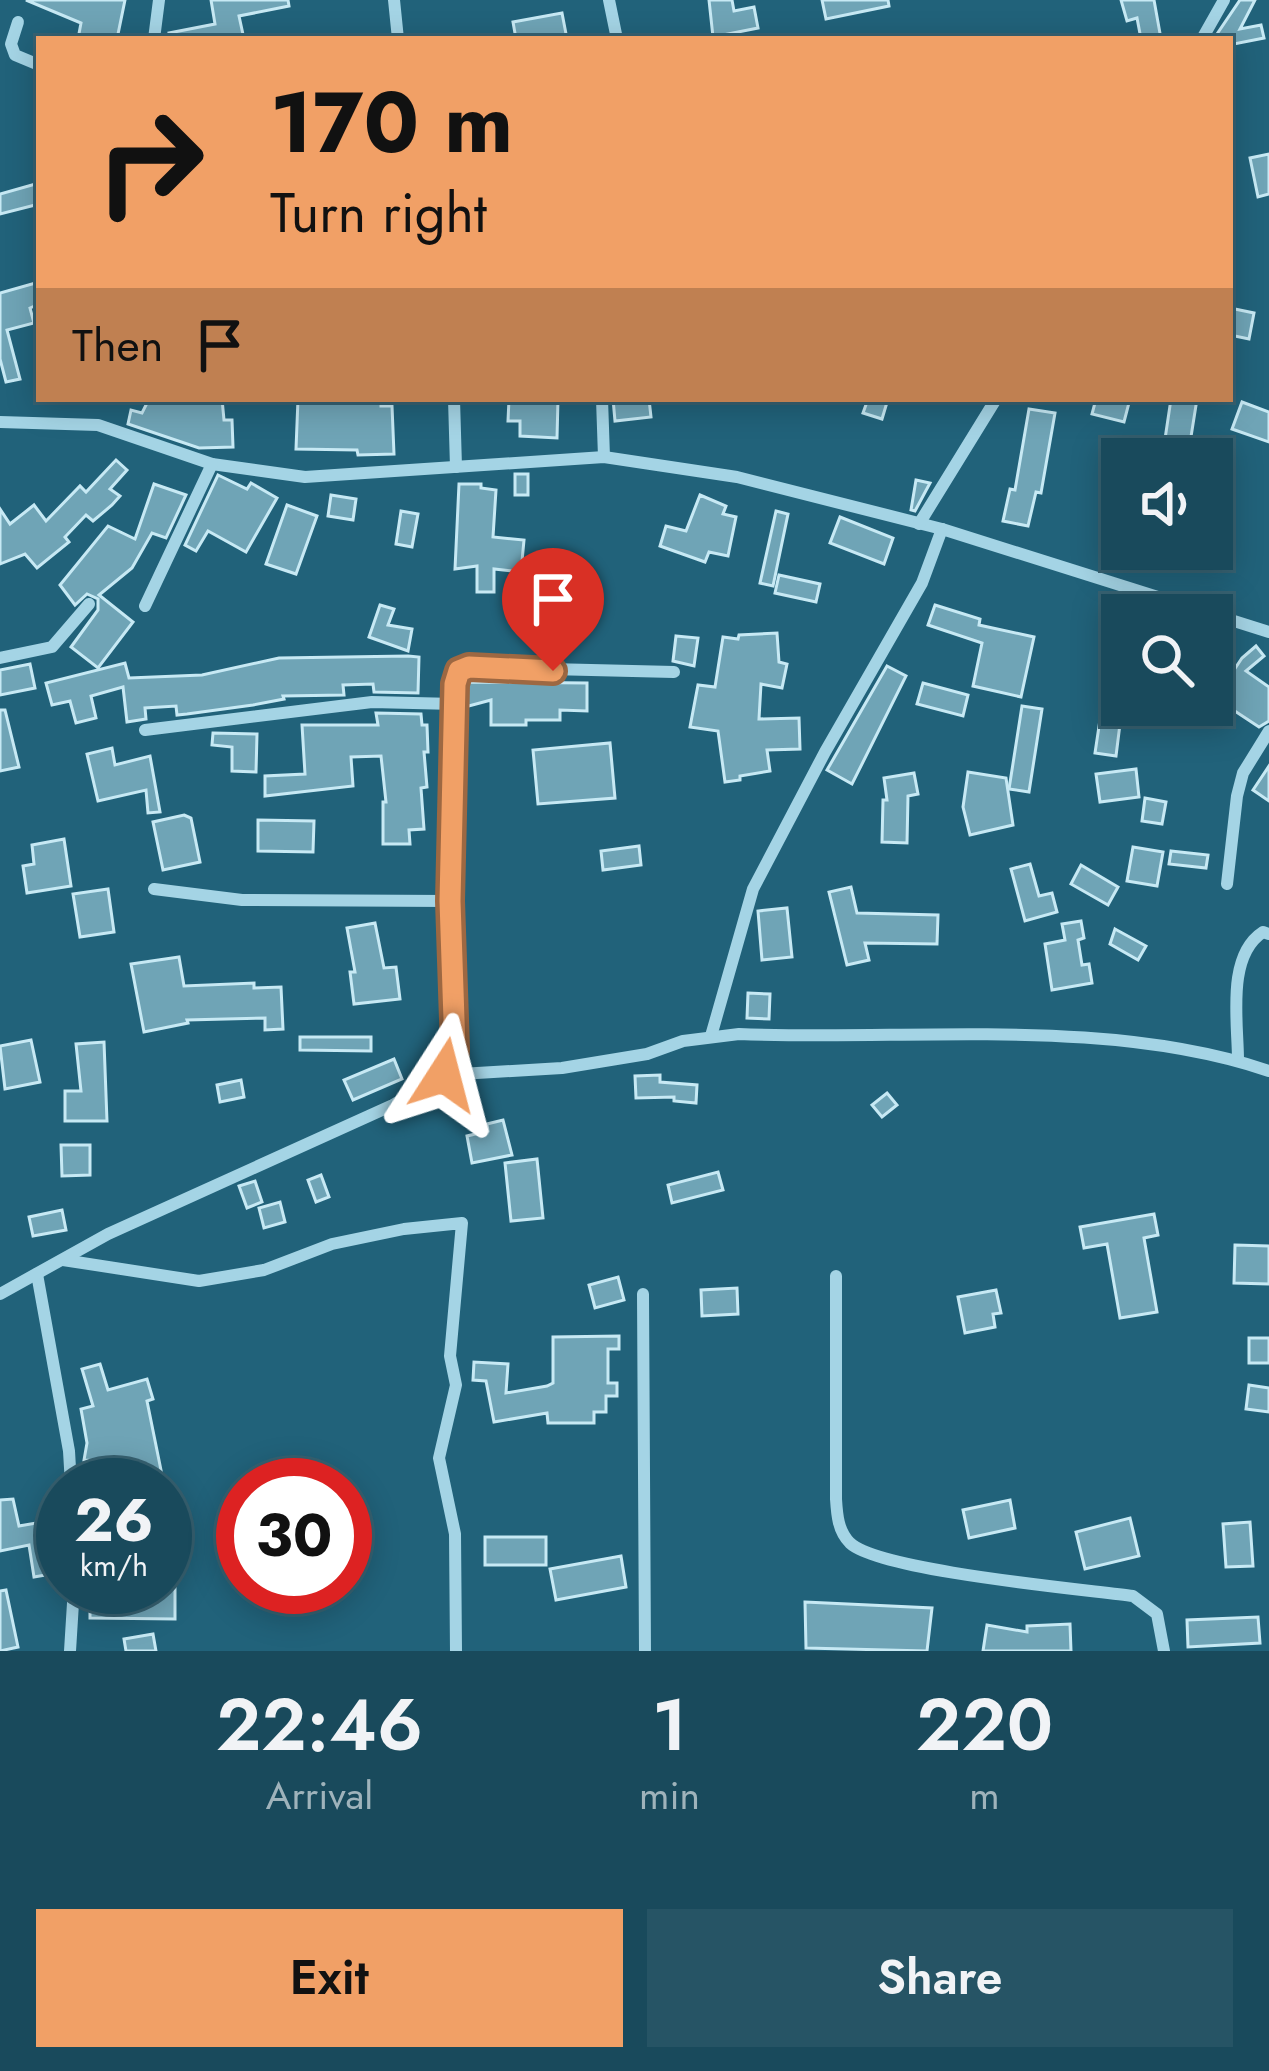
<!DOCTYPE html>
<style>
:root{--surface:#194a5c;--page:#265465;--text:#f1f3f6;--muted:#9fb3bb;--line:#376272;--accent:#f1a066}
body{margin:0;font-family:Jost,sans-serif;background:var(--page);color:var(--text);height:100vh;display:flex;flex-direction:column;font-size:45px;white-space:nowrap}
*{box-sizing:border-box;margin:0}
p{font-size:39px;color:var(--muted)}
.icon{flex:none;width:66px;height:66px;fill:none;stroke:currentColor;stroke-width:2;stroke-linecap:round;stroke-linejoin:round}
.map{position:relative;height:1651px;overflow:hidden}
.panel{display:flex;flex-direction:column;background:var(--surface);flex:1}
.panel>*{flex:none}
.banner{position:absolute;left:36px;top:36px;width:1197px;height:366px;border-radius:0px;box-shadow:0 6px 30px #0003,0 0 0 3px var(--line);background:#f1a066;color:#111;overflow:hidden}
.controls{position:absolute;left:1101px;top:438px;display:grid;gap:24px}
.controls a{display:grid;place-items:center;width:132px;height:132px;border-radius:0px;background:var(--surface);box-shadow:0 6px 30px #0003,0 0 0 3px var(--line);font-size:60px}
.speed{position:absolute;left:36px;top:1458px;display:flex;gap:24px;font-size:60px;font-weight:700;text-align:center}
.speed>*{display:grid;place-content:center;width:156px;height:156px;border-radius:50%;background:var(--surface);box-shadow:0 6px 30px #0003,0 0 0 3px var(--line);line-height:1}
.speed small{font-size:30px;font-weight:400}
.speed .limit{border:18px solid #d22;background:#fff;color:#111}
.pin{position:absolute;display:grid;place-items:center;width:102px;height:102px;color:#fff;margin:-123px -51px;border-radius:50% 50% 50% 0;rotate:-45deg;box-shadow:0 0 12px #0007}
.pin .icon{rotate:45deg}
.me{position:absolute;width:132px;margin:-66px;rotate:9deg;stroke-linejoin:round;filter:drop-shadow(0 0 9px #0008)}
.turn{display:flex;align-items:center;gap:42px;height:252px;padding:0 36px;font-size:54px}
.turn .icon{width:156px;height:156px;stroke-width:2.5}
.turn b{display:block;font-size:84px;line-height:102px}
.then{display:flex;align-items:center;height:114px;padding:0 36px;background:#0003;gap:24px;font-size:45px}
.eta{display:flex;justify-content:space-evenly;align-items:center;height:204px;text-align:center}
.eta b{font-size:72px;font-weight:600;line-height:84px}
.button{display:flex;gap:24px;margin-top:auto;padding:24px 36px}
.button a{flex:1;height:138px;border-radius:0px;background:var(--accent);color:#111;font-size:48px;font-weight:600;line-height:138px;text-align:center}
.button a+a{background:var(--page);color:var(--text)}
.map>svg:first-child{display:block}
.building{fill:#6fa4b6;stroke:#c7e9f4;stroke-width:3}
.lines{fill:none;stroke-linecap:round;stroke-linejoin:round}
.minor{stroke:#a4d4e5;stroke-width:12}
.route-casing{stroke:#9d6842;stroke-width:30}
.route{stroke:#f1a066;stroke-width:21}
</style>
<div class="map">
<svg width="1269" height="1651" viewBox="0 0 1269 1651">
<rect width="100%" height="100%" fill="#21627a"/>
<g class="building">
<polygon points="26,0 125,0 117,39 78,39 81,23"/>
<polygon points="211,0 288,0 289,6 239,16 244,39 170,39 169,33 215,24"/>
<polygon points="709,0 732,0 734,11 754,7 758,28 713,37"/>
<polygon points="822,0 888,0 889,6 826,19"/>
<polygon points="1121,0 1154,0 1161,39 1141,39 1137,18 1127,21"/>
<polygon points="1240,0 1255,0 1240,29 1261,25 1264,38 1234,44 1217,34"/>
<polygon points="562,13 567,39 516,39 513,22"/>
<polygon points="1269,154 1269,194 1258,197 1250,158"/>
<polygon points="39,183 39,204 0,214 0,194"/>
<polygon points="39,282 39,304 30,308 34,323 7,330 20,379 6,382 0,359 0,293"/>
<polygon points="1230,308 1254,313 1249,339 1230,335"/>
<polygon points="149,399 222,399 224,420 232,420 233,447 199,448 128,424 131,410 142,413"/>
<polygon points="298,399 381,399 381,406 392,406 394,454 358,455 357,450 296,449"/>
<polygon points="509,399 558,399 557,438 520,436 520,421 508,421"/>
<polygon points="613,399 649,399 651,417 615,421"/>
<polygon points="868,399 888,399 882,419 863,413"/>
<polygon points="1096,399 1130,399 1124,422 1092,414"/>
<polygon points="1171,399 1197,399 1190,443 1210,447 1207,459 1162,459"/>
<polygon points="1242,402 1269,412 1269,442 1232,429"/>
<polygon points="1029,409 1055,413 1041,493 1036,492 1028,526 1003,521 1010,489 1015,490"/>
<polygon points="116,460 127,470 110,489 120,496 112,505 93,521 86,515 65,537 69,542 37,568 25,554 0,564 0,509 10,524 34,505 46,521 80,486 86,492"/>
<rect x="515" y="474" width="13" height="21"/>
<polygon points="218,475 247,489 251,483 277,498 246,552 208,531 196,551 185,545"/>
<polygon points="1212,476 1226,479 1219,518 1212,517"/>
<polygon points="916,480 930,483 915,511 911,510"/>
<polygon points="154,484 186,495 166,538 152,533 132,568 99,595 133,622 98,668 71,647 98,610 98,599 87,594 75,605 60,585 108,526 135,539"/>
<polygon points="459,484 481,484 481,488 496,490 493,537 524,540 521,572 494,569 494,592 477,592 477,566 455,569"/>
<polygon points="331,495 356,499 353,520 328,516"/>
<polygon points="700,495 726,506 723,514 736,517 728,556 709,552 705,562 660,546 666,526 686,531"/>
<polygon points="287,505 317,516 296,574 266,564"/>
<polygon points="401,511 418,514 412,547 396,544"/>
<polygon points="776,511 788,514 773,586 760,583"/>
<polygon points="840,517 893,538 884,564 830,543"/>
<polygon points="779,575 820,584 816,602 775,593"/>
<polygon points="380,605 394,609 388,625 412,629 408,651 369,637"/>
<polygon points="935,605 980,619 979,625 1034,637 1021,697 973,686 982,643 928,625"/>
<polygon points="777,633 779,662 787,664 782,688 761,684 759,719 799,718 800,749 767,750 770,771 740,776 740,780 725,782 718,731 690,727 698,685 715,687 723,637 738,639 739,635"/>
<polygon points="676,636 698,638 694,666 673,661"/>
<polygon points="1256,646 1264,656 1246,671 1269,687 1269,721 1259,727 1212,696 1212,684 1222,688 1242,658"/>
<polygon points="408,656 419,657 418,693 374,692 373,684 343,685 344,695 283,696 284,699 253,705 187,714 177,715 176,706 145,708 146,719 127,722 123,687 91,696 96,718 76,723 70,701 52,705 46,683 125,663 129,678 202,675 279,658"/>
<polygon points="30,664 35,688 0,695 0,670"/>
<polygon points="887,666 906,676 852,784 827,770"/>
<polygon points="467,682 587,683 587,711 560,710 560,720 526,720 526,725 491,725 491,700 465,707"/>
<polygon points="923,683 968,695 963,716 917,704"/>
<polygon points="1022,706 1042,709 1029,792 1009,789"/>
<polygon points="0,710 5,710 19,767 0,771"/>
<polygon points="376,713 421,714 422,725 427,725 428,752 424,752 427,787 421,788 424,829 409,830 410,844 383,844 383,802 386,802 381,756 351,757 353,786 265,796 265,776 305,774 302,725 378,725"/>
<polygon points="1101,713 1121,716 1116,756 1095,753"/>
<polygon points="213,733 257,734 256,772 232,771 232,747 212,745"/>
<polygon points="610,743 615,798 538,804 533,750"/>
<polygon points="112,748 115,765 150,756 160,812 148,813 146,790 98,801 87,754"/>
<polygon points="1269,766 1269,801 1253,790"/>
<polygon points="1136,769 1139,797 1100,802 1096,774"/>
<polygon points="968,772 1006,778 1013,825 970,835 963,807"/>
<polygon points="914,773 918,794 908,796 907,843 882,842 883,800 887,800 884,778"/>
<polygon points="1145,798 1166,802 1162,824 1142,821"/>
<polygon points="184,815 191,818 200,862 163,870 153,822"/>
<polygon points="258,820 314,821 313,852 258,851"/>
<polygon points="64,839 71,886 27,893 23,866 34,864 32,845"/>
<polygon points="639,846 641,865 603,870 601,851"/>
<polygon points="1133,847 1163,852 1157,886 1127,881"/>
<polygon points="1171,851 1208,855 1206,868 1169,864"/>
<polygon points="1030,864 1039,896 1052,893 1057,912 1025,921 1011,869"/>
<polygon points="1081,865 1118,887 1108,905 1071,884"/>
<polygon points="851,887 857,913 938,915 937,944 865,943 869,960 847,965 829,892"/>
<polygon points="108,889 114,932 80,937 73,894"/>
<polygon points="787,908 792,957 762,960 758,911"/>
<polygon points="1081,921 1084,938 1078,940 1082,965 1089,964 1092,983 1052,990 1045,944 1065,940 1062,924"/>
<polygon points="375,923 384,968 396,967 400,999 354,1004 350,972 355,972 347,928"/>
<polygon points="1115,929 1146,946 1138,960 1110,944"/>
<polygon points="179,957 184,986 254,983 254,988 281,987 283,1029 265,1030 265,1018 187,1020 188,1023 144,1032 131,964"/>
<polygon points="748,993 770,994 769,1019 747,1018"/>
<polygon points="300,1037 371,1037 371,1051 300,1050"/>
<polygon points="31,1040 40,1082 5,1089 0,1046"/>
<polygon points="104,1042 107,1121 65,1121 65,1091 81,1091 76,1044"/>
<polygon points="394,1059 402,1079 353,1100 344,1080"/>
<polygon points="660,1075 660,1082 697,1085 696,1103 674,1101 674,1097 636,1098 635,1076"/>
<polygon points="241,1080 244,1097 220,1102 217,1085"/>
<polygon points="887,1093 897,1105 882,1117 872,1105"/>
<polygon points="503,1120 512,1155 472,1163 467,1136 488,1131 487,1124"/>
<polygon points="61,1145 90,1145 90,1175 62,1176"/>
<polygon points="537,1159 543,1218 511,1221 505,1163"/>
<polygon points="718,1172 723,1190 672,1203 668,1185"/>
<polygon points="321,1175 329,1197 316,1202 308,1180"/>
<polygon points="255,1181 262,1202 247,1208 239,1186"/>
<polygon points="280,1202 285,1222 264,1228 259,1208"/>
<polygon points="62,1210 66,1230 33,1236 29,1217"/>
<polygon points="1154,1214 1158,1235 1144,1238 1157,1312 1120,1318 1107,1244 1084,1248 1080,1227"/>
<polygon points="1235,1245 1269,1246 1269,1284 1234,1283"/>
<polygon points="618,1277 624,1300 595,1308 589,1285"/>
<polygon points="737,1288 738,1314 702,1316 701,1290"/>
<polygon points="996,1290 1001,1313 993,1314 995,1327 965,1333 958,1297"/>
<polygon points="619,1336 619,1349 608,1349 608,1383 617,1383 617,1396 606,1396 606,1412 594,1412 594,1423 548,1423 547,1413 494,1422 486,1381 473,1380 474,1362 508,1364 506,1393 547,1386 553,1383 553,1337"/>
<rect x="1249" y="1338" width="20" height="25"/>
<polygon points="100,1364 108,1390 147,1379 153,1399 147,1401 164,1485 114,1485 111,1461 84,1460 87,1443 81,1409 93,1406 82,1369"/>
<polygon points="1249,1385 1269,1388 1269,1412 1246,1409"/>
<polygon points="13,1499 19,1526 48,1521 48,1525 63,1524 63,1572 34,1577 29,1545 0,1551 0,1500"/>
<polygon points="1010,1500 1015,1528 969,1538 963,1510"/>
<polygon points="1130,1518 1139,1556 1085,1569 1076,1532"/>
<polygon points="1250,1522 1253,1566 1226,1567 1223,1524"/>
<rect x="485" y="1537" width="61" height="28"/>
<polygon points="621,1556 626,1587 556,1600 550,1569"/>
<polygon points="126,1587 175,1587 175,1619 90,1618 90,1591 126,1591"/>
<polygon points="6,1590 18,1647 0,1651 0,1591"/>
<polygon points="805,1602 932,1608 927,1651 806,1648"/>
<polygon points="1258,1617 1260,1643 1188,1647 1187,1620"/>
<polygon points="1070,1624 1071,1651 983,1651 987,1625 1027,1632 1027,1626"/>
<polygon points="153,1634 156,1651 126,1651 124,1639"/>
</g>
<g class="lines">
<g class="minor">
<polyline points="394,0 398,39"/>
<polyline points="609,0 617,39"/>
<polyline points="18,22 11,44 15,55 39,65"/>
<polyline points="154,39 159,0"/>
<polyline points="1202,39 1224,0"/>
<polyline points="454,399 456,467"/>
<polyline points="602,399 604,457"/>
<polyline points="0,422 98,425 212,464 305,477 604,457 737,477 942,529 1269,632"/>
<polyline points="919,524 996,399"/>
<polyline points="145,606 212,464"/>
<polyline points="0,658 52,647 89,604"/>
<polyline points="145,730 372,702 455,704"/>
<polyline points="1227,884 1237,796 1243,773 1269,731"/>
<polyline points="154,889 242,900 450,901"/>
<polyline points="711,1036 753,889 825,752 922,583 942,529"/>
<path d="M1238,1060C1238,1022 1226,956 1263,932L1269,934"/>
<path d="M444,1075L562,1068L647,1054L683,1041L739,1034C909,1041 1107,1016 1269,1071"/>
<polyline points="63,1260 199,1281 264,1270 332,1244 404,1229 462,1223 450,1356 456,1385 439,1458 455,1534 456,1651"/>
<polyline points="37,1274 69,1451 71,1485"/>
<path d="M836,1276V1499C837,1515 838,1531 850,1543C880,1571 1081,1589 1133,1596L1157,1614L1164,1651"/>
<polyline points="0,1294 108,1234 393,1105 444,1075 454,1062 450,901 455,684 459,671 469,667 674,672"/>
<polyline points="643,1294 645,1651"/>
<polyline points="70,1651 74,1587"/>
</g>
</g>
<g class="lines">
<defs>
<polyline id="route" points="444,1075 454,1062 455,1049 450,901 455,684 459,671 469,667 553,671"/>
</defs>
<use href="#route" class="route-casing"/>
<use href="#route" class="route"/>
</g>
</svg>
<div class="controls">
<a><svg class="icon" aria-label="sound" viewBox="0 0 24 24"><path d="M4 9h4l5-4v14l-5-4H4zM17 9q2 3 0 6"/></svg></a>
<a><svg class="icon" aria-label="search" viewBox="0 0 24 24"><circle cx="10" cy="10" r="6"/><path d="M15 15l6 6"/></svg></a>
</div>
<div class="speed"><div>26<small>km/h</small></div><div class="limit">30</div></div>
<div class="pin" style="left:553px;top:671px;background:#d93025"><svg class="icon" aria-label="arrive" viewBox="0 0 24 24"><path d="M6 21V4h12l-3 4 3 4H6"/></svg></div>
<svg class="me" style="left:444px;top:1075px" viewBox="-20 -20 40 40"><path d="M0-17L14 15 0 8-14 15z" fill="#f1a066" stroke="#fff" stroke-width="4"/></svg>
<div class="banner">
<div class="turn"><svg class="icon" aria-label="right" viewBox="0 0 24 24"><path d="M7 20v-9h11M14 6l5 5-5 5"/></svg><div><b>170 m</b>Turn right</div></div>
<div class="then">Then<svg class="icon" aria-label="arrive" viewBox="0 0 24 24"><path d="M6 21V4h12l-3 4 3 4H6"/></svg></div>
</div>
</div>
<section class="panel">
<div class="eta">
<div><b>22:46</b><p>Arrival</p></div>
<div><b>1</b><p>min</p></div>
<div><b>220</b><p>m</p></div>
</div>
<div class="button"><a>Exit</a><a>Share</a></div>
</section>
